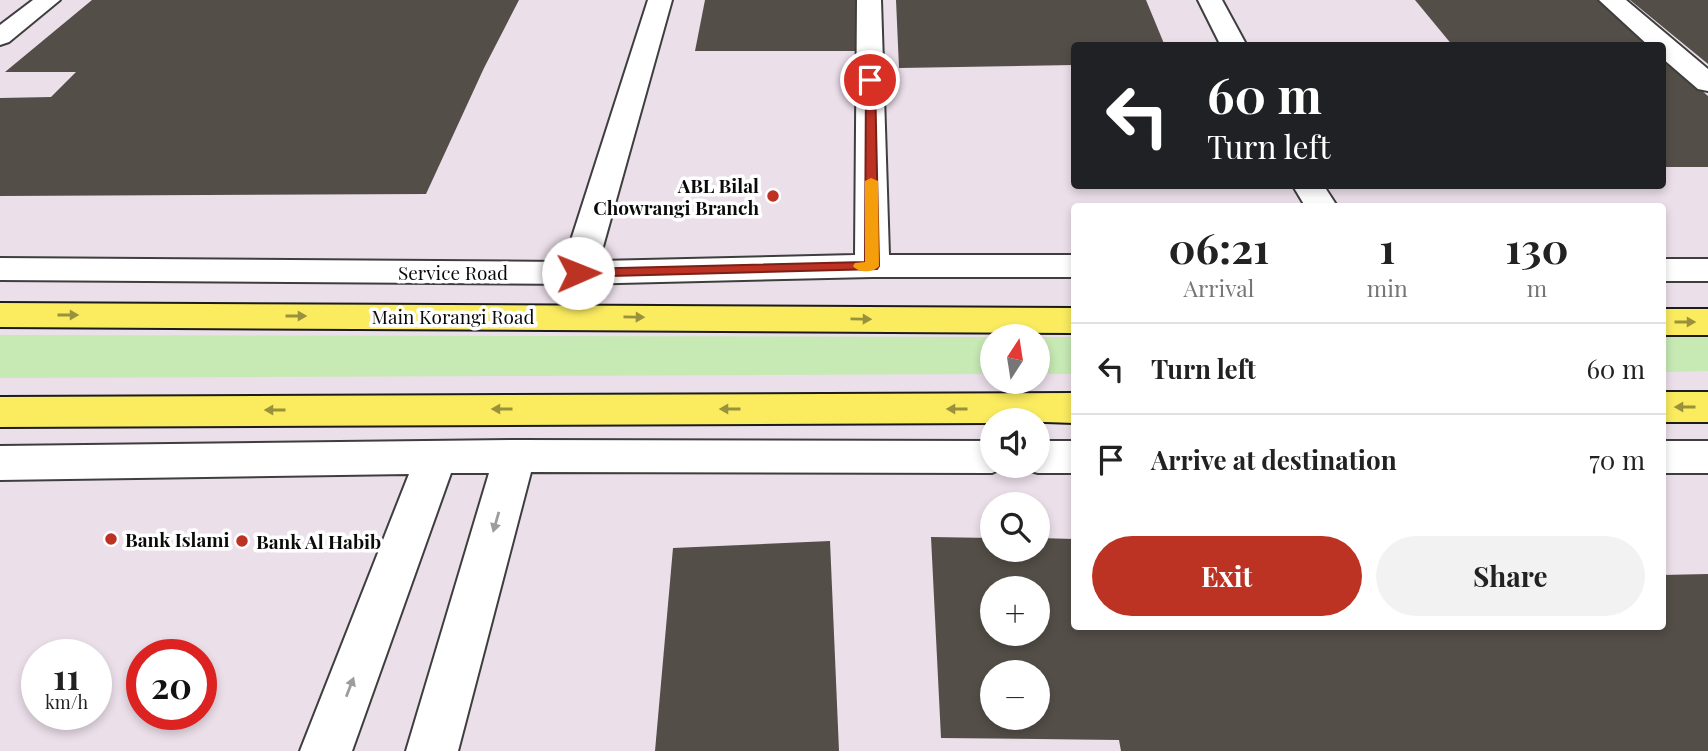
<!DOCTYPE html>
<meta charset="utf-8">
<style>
:root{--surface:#fff;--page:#f2f2f2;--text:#222;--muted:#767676;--line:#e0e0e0;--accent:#bc3223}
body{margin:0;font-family:"Playfair Display",serif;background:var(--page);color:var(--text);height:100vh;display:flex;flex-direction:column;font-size:26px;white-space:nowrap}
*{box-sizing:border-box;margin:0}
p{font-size:23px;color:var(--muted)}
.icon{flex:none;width:38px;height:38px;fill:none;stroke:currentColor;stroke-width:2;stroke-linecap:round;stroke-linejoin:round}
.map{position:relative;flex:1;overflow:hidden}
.drawer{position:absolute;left:1071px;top:203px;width:595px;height:427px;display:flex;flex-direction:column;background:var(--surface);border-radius:7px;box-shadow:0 4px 10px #0003}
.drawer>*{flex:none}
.hud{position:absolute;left:1071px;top:42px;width:595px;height:147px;border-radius:7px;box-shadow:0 4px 10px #0003;background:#202124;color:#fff;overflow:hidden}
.needle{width:46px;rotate:12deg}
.buttons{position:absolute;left:980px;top:324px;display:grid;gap:14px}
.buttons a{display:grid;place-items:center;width:70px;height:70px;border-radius:50%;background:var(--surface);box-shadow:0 4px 10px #0003;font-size:35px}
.speed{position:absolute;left:21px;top:639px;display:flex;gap:14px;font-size:35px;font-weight:700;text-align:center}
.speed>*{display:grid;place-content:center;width:91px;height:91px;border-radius:50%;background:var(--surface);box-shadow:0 4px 10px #0003;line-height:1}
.speed small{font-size:18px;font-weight:400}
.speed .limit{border:10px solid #d22;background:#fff;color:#111}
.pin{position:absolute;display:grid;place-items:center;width:60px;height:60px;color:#fff;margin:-30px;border:4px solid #fff;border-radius:50%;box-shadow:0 2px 7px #0007}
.me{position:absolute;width:77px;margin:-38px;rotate:89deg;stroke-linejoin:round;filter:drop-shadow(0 0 5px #0008)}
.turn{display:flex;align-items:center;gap:24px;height:147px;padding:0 21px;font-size:32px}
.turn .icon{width:91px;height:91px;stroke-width:2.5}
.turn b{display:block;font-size:49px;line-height:60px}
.eta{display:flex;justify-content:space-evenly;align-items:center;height:119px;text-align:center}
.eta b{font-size:42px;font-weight:700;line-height:49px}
.cta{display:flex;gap:14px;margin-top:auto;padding:14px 21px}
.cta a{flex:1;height:80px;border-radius:42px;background:var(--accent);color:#fff;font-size:28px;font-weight:700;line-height:80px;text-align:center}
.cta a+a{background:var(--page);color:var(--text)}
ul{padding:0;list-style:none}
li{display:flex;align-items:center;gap:21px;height:91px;padding:0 21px;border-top:2px solid var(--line)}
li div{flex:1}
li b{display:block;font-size:26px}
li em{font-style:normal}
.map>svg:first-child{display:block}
.industrial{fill:#ebdfea;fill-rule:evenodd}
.green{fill:#c7e9b4}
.building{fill:#544e48;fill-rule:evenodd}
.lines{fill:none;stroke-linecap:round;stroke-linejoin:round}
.minor-casing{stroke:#3e3e3e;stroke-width:4}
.major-casing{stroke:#1c1c1c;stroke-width:4}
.minor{fill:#fff;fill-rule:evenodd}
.major{fill:#faeb5f;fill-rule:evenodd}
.oneway{fill:#9a913d}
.oneway2{fill:#9d9d9d}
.route{fill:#bc3223;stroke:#7a2017;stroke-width:2}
.slow{fill:#f59e0b}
.poi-dot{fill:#bc3223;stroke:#fff;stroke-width:2.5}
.labels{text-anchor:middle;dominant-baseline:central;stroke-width:7;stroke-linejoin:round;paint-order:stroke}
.poi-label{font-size:19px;font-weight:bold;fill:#0b0b0b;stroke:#fff;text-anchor:start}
.street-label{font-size:19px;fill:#0b0b0b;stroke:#fff}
</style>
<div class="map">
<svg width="1708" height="751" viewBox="0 0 1708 751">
<rect width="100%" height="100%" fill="#fffee9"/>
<path class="industrial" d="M0,0H1708V751H0ZM1074,46H1662V186H1074ZM1074,206H1662V626H1074ZM992,336H1038V382H992ZM992,420H1038V466H992ZM992,504H1038V550H992ZM992,588H1038V634H992ZM37,654H96V714H37ZM142,654H201V714H142ZM992,672H1038V718H992Z"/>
<g class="green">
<polygon points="0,335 992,337 992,374 0,378"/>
<polygon points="1663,336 1708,336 1708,371 1663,372"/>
<rect x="1038" y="337" width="36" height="37"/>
</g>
<g class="building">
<polygon points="92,0 519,0 484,68 426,194 0,196 0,98 51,97 76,72 5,72"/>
<polygon points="705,0 859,0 856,51 695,51"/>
<polygon points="896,0 1146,0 1165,46 1074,46 1074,65 899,68"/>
<polygon points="1415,0 1600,0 1651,46 1453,46"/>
<polygon points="1630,0 1708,0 1708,64"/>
<polygon points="1662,56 1708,96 1708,167 1662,167"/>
<path d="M931,537L992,538V550H1038V538L1074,539V626H1662V575L1708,574V751H1121L1119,740L941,738ZM992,588H1038V634H992ZM992,672H1038V718H992Z"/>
<polygon points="830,541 839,751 655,751 673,548"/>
</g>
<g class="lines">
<defs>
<g id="minor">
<polygon points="33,0 60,0 9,42 0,45 0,25"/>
<polygon points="648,0 672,0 599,261 855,255 857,0 881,0 889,255 1074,255 1074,277 872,277 578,284 0,280 0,258 564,262"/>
<polygon points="1198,0 1222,0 1247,46 1221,46"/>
<polygon points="1599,0 1626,0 1708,69 1708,91 1698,89 1662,58 1662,46 1649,46"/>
<polygon points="1293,186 1324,186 1337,206 1305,206"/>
<rect x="1662" y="259" width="46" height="22"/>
<polygon points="515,440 992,441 992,466 1008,466 992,473 531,472 458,751 406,751 489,473 451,473 352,751 300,751 409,474 0,480 0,446"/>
<polygon points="1038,441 1074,441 1074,473 1038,473 1023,469 1022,466 1038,466"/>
<rect x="1662" y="441" width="46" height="32"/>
</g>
<g id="major">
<polygon points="0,303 1074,308 1074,333 0,327"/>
<rect x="1662" y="309" width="46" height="26"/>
<rect x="1662" y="392" width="46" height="30"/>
<polygon points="1074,393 1074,423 992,420 992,423 0,427 0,397"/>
</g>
</defs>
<use href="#minor" class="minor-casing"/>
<use href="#major" class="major-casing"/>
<use href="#minor" class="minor"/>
<use href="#major" class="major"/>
</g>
<defs><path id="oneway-solid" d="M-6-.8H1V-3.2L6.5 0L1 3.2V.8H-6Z" transform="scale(1.75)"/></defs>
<g class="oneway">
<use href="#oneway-solid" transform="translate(68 315)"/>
<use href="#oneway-solid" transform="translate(296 316)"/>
<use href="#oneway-solid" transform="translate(634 317) rotate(1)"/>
<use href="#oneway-solid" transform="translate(861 319) rotate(1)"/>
<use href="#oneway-solid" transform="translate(1685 322)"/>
<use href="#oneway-solid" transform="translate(1685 407) rotate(180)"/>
<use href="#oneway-solid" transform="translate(502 409) rotate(180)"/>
<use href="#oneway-solid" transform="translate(730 409) rotate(180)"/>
<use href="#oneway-solid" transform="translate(957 409) rotate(180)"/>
<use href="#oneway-solid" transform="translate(275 410) rotate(180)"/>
</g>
<g class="oneway2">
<use href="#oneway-solid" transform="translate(496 522) rotate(106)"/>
<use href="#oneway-solid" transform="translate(350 687) rotate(-69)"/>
</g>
<polygon class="route" points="866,77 875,80 879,266 877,269 573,277 573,270 578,269 865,262"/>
<path class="slow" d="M871,178L878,181L879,266C874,273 858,273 853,266L855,263L865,262V181Z"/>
<g class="poi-dot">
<circle cx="773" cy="196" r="7"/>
<circle cx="111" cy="539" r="7"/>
<circle cx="242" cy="541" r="7"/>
</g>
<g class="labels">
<g class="poi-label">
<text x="759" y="185" text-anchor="end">ABL Bilal<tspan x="759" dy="22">Chowrangi Branch</tspan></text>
<text x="125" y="539">Bank Islami</text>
<text x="256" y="541">Bank Al Habib</text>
</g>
<g class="street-label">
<text x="453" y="272">Service Road</text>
<text x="453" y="316">Main Korangi Road</text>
</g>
</g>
</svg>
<div class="buttons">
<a><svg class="needle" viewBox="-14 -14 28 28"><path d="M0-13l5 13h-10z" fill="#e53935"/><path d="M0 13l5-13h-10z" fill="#767676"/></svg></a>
<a><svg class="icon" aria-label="sound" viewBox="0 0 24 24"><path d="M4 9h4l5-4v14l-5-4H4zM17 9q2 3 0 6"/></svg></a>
<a><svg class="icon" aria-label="search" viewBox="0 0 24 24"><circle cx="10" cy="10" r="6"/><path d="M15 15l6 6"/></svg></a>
<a>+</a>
<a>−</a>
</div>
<div class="speed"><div>11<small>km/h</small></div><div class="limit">20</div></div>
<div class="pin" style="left:870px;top:80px;background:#d93025"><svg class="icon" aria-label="arrive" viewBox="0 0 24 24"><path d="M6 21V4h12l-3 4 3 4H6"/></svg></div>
<svg class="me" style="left:578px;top:273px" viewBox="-20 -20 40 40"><circle r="19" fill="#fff"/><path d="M0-13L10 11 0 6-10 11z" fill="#bc3223"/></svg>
<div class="hud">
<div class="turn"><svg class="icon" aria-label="left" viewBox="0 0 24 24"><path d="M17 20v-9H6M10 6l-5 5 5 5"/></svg><div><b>60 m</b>Turn left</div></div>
</div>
<section class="drawer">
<div class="eta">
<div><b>06:21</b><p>Arrival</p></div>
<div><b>1</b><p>min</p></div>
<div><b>130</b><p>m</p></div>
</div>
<ul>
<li><svg class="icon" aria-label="left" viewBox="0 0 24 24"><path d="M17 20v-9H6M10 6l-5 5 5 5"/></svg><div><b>Turn left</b></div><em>60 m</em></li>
<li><svg class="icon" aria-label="arrive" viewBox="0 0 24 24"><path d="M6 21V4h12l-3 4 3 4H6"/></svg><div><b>Arrive at destination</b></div><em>70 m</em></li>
</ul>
<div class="cta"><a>Exit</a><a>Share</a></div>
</section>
</div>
